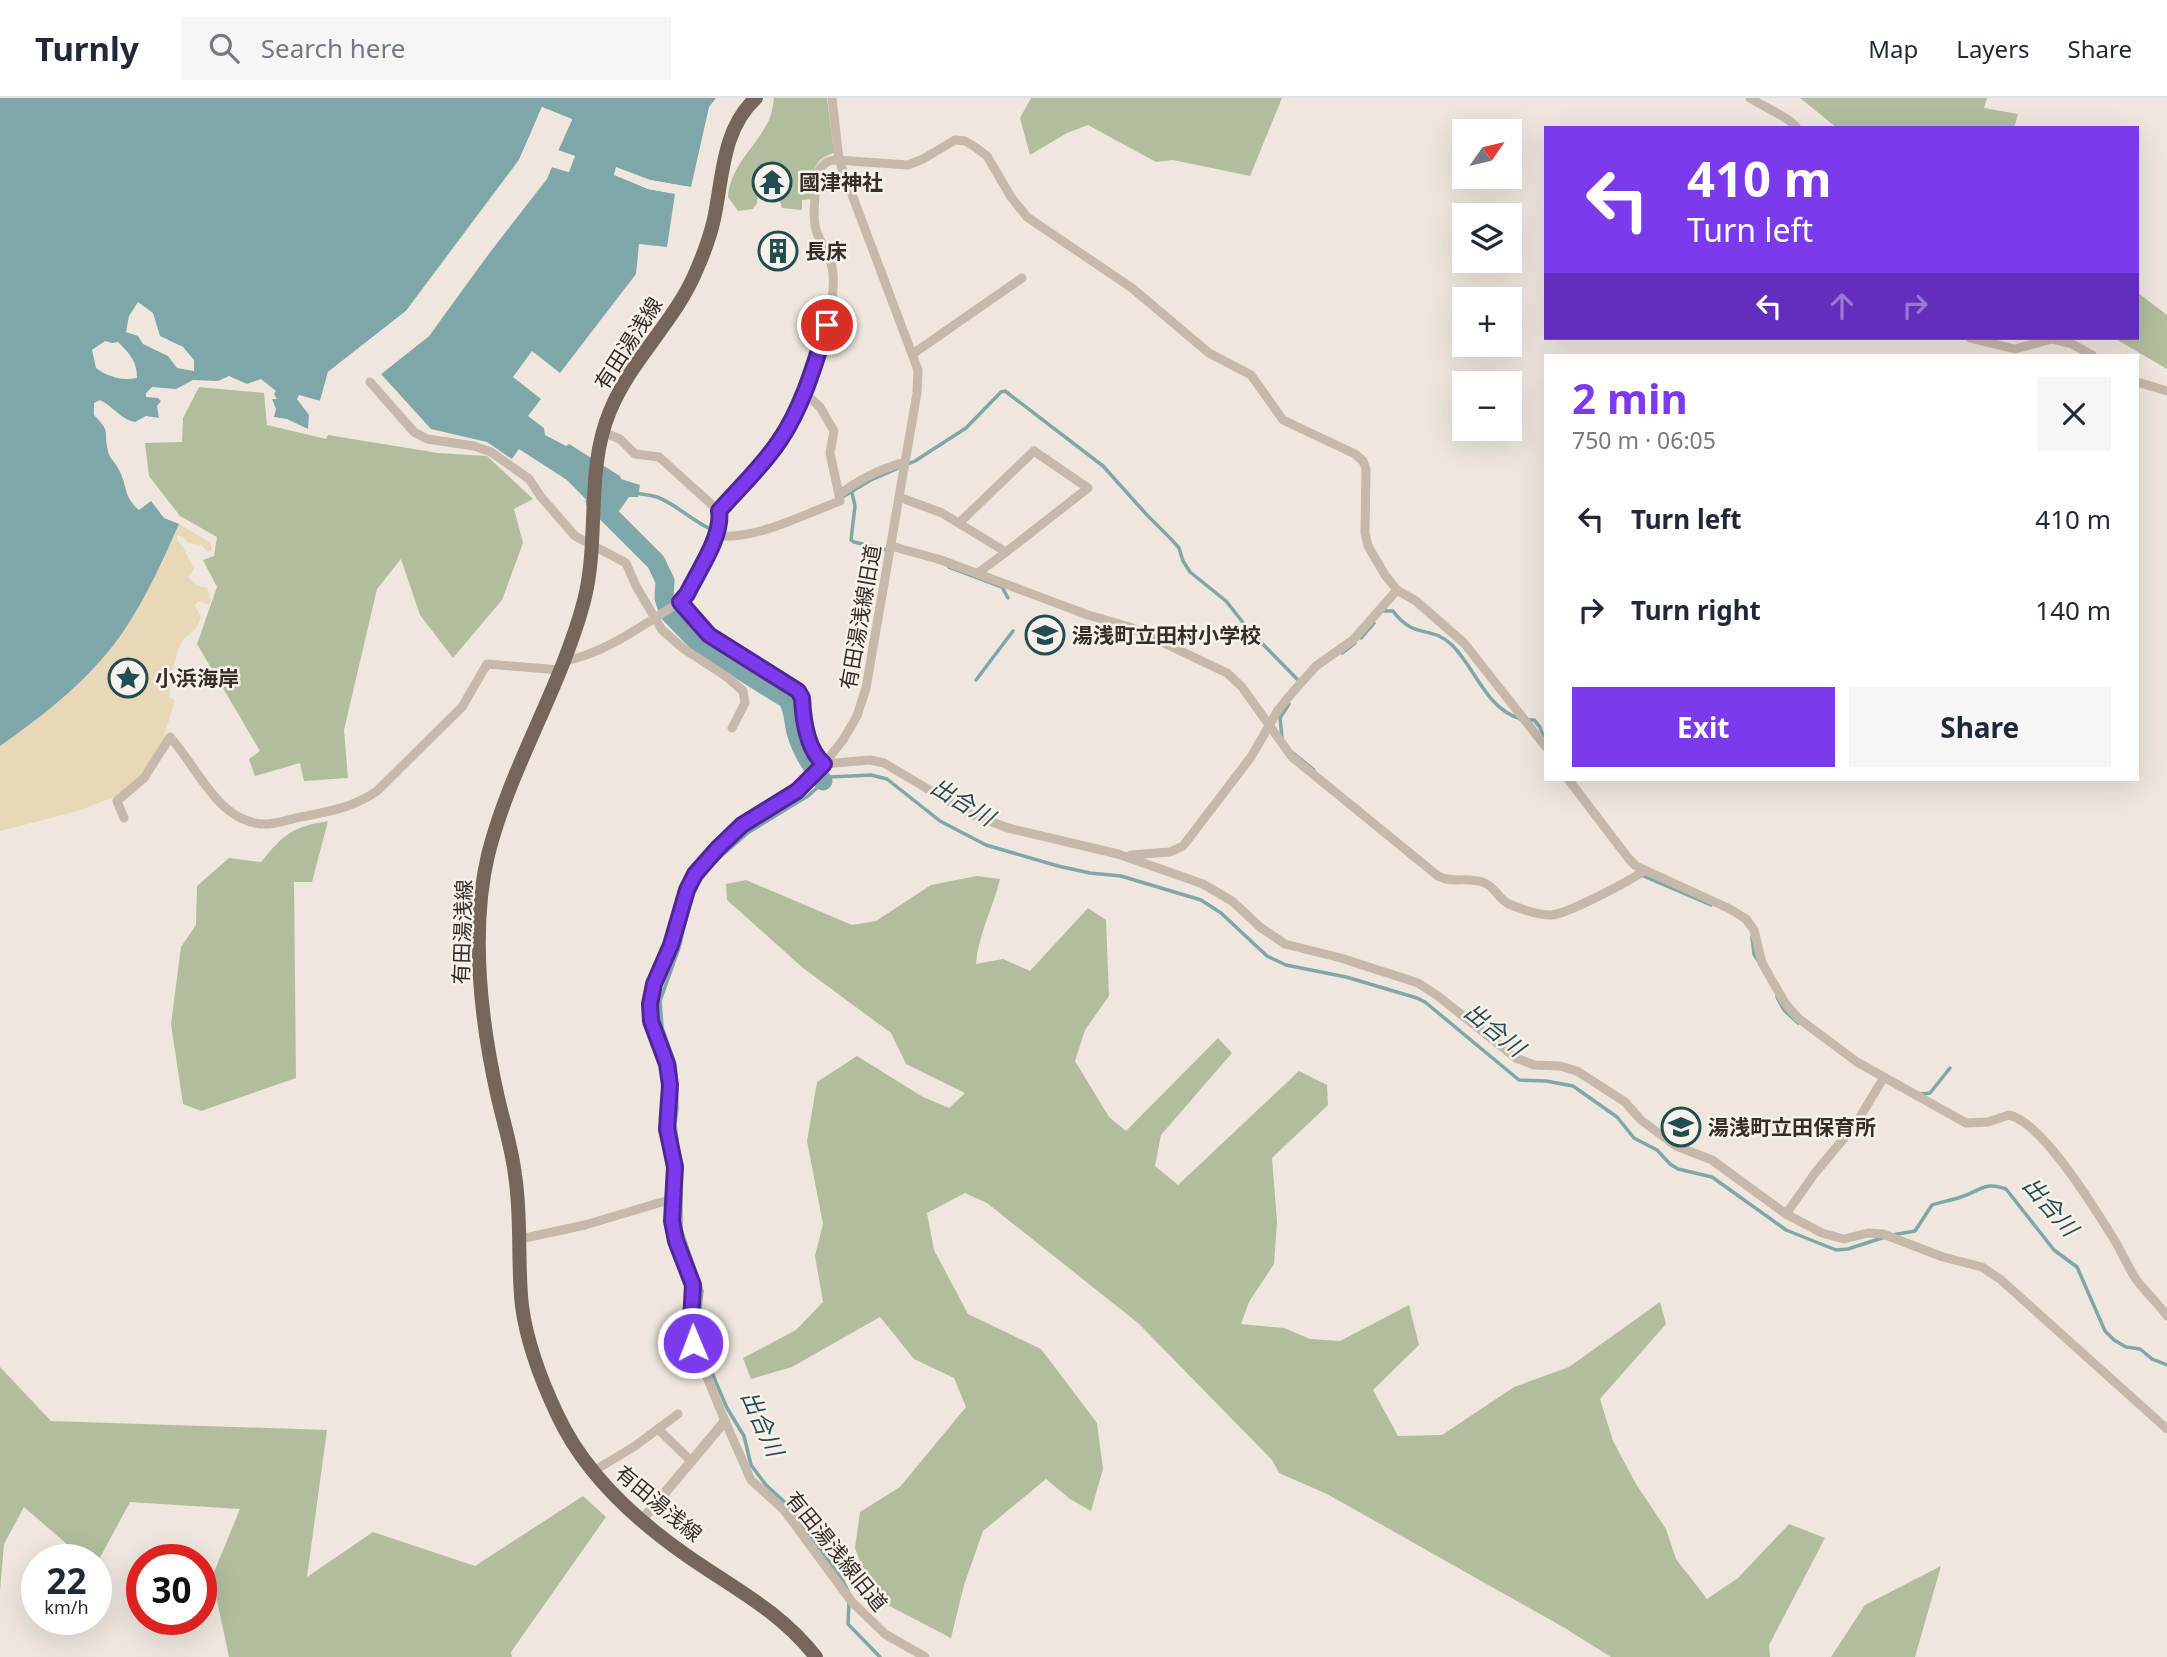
<!DOCTYPE html>
<meta charset="utf-8">
<style>
:root{--surface:#fff;--page:#f6f6f7;--text:#1f2937;--muted:#747a83;--line:#e0e1e3;--accent:#7c3aed}
body{margin:0;font-family:"Noto Sans","Noto Sans JP",sans-serif;background:var(--page);color:var(--text);height:100vh;display:flex;flex-direction:column;font-size:26px;white-space:nowrap}
*{box-sizing:border-box;margin:0}
p{font-size:23px;color:var(--muted)}
.icon{flex:none;width:38px;height:38px;fill:none;stroke:currentColor;stroke-width:2;stroke-linecap:round;stroke-linejoin:round}
.map{position:relative;flex:1;overflow:hidden}
.panel{position:absolute;left:1544px;top:256px;width:595px;height:427px;display:flex;flex-direction:column;background:var(--surface);border-radius:0px;box-shadow:0 7px 28px #0002}
.panel>*{flex:none}
.guide{position:absolute;left:1544px;top:28px;width:595px;height:214px;border-radius:0px;box-shadow:0 7px 28px #0002;background:#7c3aed;color:#fff;overflow:hidden}
.needle{width:46px;rotate:56deg}
.controls{position:absolute;left:1452px;top:21px;display:grid;gap:14px}
.controls a{display:grid;place-items:center;width:70px;height:70px;border-radius:0px;background:var(--surface);box-shadow:0 7px 28px #0002;font-size:35px}
.speed{position:absolute;left:21px;top:1446px;display:flex;gap:14px;font-size:35px;font-weight:700;text-align:center}
.speed>*{display:grid;place-content:center;width:91px;height:91px;border-radius:50%;background:var(--surface);box-shadow:0 7px 28px #0002;line-height:1}
.speed small{font-size:18px;font-weight:400}
.speed .limit{border:10px solid #d22;background:#fff;color:#111}
.pin{position:absolute;display:grid;place-items:center;width:60px;height:60px;color:#fff;margin:-30px;border:4px solid #fff;border-radius:50%;box-shadow:0 2px 7px #0007}
.me{position:absolute;width:77px;margin:-38px;rotate:359deg;stroke-linejoin:round;filter:drop-shadow(0 0 5px #0008)}
.turn{display:flex;align-items:center;gap:24px;height:147px;padding:0 28px;font-size:32px}
.turn .icon{width:91px;height:91px;stroke-width:2.5}
.turn b{display:block;font-size:49px;line-height:60px}
.lanes{display:flex;align-items:center;height:66px;padding:0 28px;background:#0003;justify-content:center;gap:35px;direction:ltr}
.lanes .off{opacity:.35}
.round{display:grid;place-items:center;flex:none;width:74px;height:74px;border-radius:0px;background:var(--page)}
.headline{display:flex;align-items:center;justify-content:space-between;height:119px;padding:0 28px}
h1{font-size:42px;font-weight:700;line-height:52px;color:var(--accent)}
.cta{display:flex;gap:14px;margin-top:auto;padding:14px 28px}
.cta a{flex:1;height:80px;border-radius:0px;background:var(--accent);color:#fff;font-size:28px;font-weight:700;line-height:80px;text-align:center}
.cta a+a{background:var(--page);color:var(--text)}
ul{padding:0;list-style:none}
li{display:flex;align-items:center;gap:21px;height:91px;padding:0 28px}
li div{flex:1}
li b{display:block;font-size:26px}
li em{font-style:normal}
header{display:flex;align-items:center;gap:42px;box-sizing:border-box;height:98px;padding:0 35px;background:var(--surface);border-bottom:2px solid var(--line)}
header strong{font-size:33px}
nav{display:flex;gap:38px;margin-inline-start:auto;font-size:24px}
.search{width:490px;height:63px;background:var(--page);display:flex;align-items:center;gap:18px;box-sizing:border-box;padding:0 24px;border-radius:0px;color:var(--muted);font-size:26px}
.map>svg:first-child{display:block}
.green{fill:#b2bd9e}
.sand{fill:#e8d8b7}
.water{fill:#7fa7aa;fill-rule:evenodd}
.pier{fill:#efe7dd}
.lines{fill:none;stroke-linecap:round;stroke-linejoin:round}
.stream{stroke:#7fa7aa;stroke-width:3.5}
.river{stroke:#7fa7aa;stroke-width:19}
.minor{stroke:#c6b8aa;stroke-width:9}
.tertiary{stroke:#c6b8aa;stroke-width:10}
.primary{stroke:#75655b;stroke-width:14}
.route-casing{stroke:#51269a;stroke-width:18}
.route{stroke:#7c3aed;stroke-width:12}
.labels{text-anchor:middle;dominant-baseline:central;stroke-width:5;stroke-linejoin:round;paint-order:stroke}
.poi-label{font-size:21px;font-weight:bold;fill:#352d29;stroke:#f8f1e9;text-anchor:start}
.street-label{font-size:21px;fill:#352d29;stroke:#f8f1e9}
.water-label{font-size:23px;font-style:italic;fill:#224d52;stroke:#f8f1e9}
</style>
<header>
<strong>Turnly</strong>
<div class="search"><svg class="icon" aria-label="search" viewBox="0 0 24 24"><circle cx="10" cy="10" r="6"/><path d="M15 15l6 6"/></svg>Search here</div>
<nav><a>Map</a><a>Layers</a><a>Share</a></nav>
</header>
<div class="map">
<svg width="2167" height="1559" viewBox="0 0 2167 1559">
<rect width="100%" height="100%" fill="#efe7dd"/>
<g class="green">
<path d="M774,0H827L834,55C810,61 812,81 812,101L802,102V112L782,110L777,94C773,90 763,90 758,93L757,105L753,111L738,113L728,99C730,68 757,48 769,22C772,15 773,7 774,0Z"/>
<polygon points="1031,0 1282,0 1250,78 1173,62 1156,64 1088,27 1067,35 1030,57 1020,20"/>
<polygon points="1800,0 1987,0 1984,10 2018,16 2014,30 1837,30"/>
<polygon points="2137,194 2167,217 2167,271 2114,240 2137,240"/>
<polygon points="199,289 264,295 267,327 326,341 328,337 438,355 487,358 533,401 514,411 523,445 502,502 453,560 420,517 401,461 377,491 344,632 348,680 304,683 300,665 255,678 249,661 260,653 197,546 217,489 203,462 214,458 217,439 180,418 149,378 145,345 182,344 183,320"/>
<path d="M328,723L312,784H294L296,980L201,1013L183,1006L171,926L181,849L196,827L197,788L229,760L261,764C284,736 292,729 328,723Z"/>
<path d="M977,778L1000,781C993,810 978,837 976,866L1003,861L1030,873L1088,810L1106,822L1109,898L1085,932L1075,963L1109,1019L1126,1033L1218,940L1232,955L1161,1037L1155,1068L1178,1087L1299,973L1327,987L1328,1007L1272,1060L1277,1124L1274,1166L1249,1204L1241,1226L1284,1230L1310,1241L1340,1243L1409,1207L1419,1247L1373,1292L1398,1338L1442,1337L1514,1289L1569,1269L1660,1204L1666,1226L1600,1301L1613,1343L1636,1386L1666,1431L1676,1461L1707,1501L1738,1480L1789,1426L1825,1440L1769,1547L1770,1559H1611L1563,1529L1327,1396L1279,1375L1272,1362L1138,1225L987,1105L965,1095L927,1115L934,1152L968,1216L1041,1251L1097,1325L1103,1371L1091,1413L1070,1401L1046,1381L983,1433L964,1487L951,1540L874,1500L855,1450L860,1414L900,1389L966,1309L954,1280L914,1261L880,1219L792,1269L751,1281L743,1260L796,1232L823,1204L815,1158L823,1126L807,1043L817,984L857,958L923,999L949,1010L965,995L906,966L891,935L803,870L727,802L726,786L746,782L852,827L876,823L931,787Z"/>
<polygon points="0,1269 51,1323 327,1332 307,1479 373,1434 475,1468 583,1398 606,1419 511,1554 512,1559 229,1559 212,1479 240,1411 130,1404 96,1467 96,1461 84,1461 24,1409 4,1446 0,1493"/>
<polygon points="1941,1468 1915,1559 1831,1559 1865,1507"/>
</g>
<path class="sand" d="M179,426L211,445L212,452L208,454L201,447L189,445L183,439L177,437V442L184,451L194,471L188,479L196,487L207,490L211,502L209,507L198,503L195,508L201,519C195,536 195,530 184,541C175,550 171,587 169,600L175,602L162,646L139,679L119,697L78,713L0,733V648C46,616 94,578 125,531C147,498 163,462 179,426Z"/>
<path class="water" d="M0,0H716L709,9L691,89L650,82L617,70L614,76L648,91L675,96L667,149L639,146L636,176L560,275L532,253L513,279L541,301L528,318L544,330L545,337L566,348L569,346L620,378L621,381L640,387L638,399H629L610,426L567,382L519,351L512,361L487,344L431,331L381,276L429,238L552,69L568,74L575,58L558,53L572,22L542,9L519,62L406,213L328,274L321,303L299,297L297,301L309,317L308,331L287,321L274,319L276,311L272,301H277L274,296L276,293L261,281L247,286L229,278L218,283L193,282L176,291L152,289L146,295V299L158,300L161,303L157,308L159,320L146,318L135,324C120,321 114,309 100,302L94,305V317C112,336 103,331 108,353C109,360 116,365 119,372C128,389 123,398 139,412L151,403L164,420L179,426C163,462 147,498 125,531C94,578 46,616 0,648ZM138,204L153,215L160,238L183,249L194,262V273L177,270L168,258L143,246L138,238L126,234L129,218ZM105,243L112,245L118,244C130,256 137,263 137,280C122,283 108,279 96,270L92,252Z"/>
<g class="pier">
<polygon points="542,9 572,21 558,52 575,58 569,74 552,69 547,81 480,167 429,238 381,276 379,273 426,236 477,165 544,79 550,67 567,70 571,60 557,56 555,53 567,23 544,14 522,64 409,215 331,276 324,304 319,306 328,274 406,213 519,62"/>
<polygon points="616,69 650,82 694,90 690,93 649,86 619,74 649,88 676,93 679,96 648,91 614,77"/>
</g>
<g class="lines">
<g class="stream">
<path d="M634,395C642,396 650,397 657,399C678,407 694,425 715,433"/>
<polyline points="852,395 855,408 851,442 854,444 887,452"/>
<polyline points="839,401 871,382 915,363 966,330 1001,294 1005,293 1103,368 1147,417 1171,441 1179,450 1183,463 1190,474 1226,503 1249,532 1300,584"/>
<polyline points="949,469 1002,489 1008,500"/>
<path d="M1383,513H1393C1414,542 1432,527 1452,547C1476,571 1486,611 1521,621"/>
<polyline points="1361,540 1374,525"/>
<polyline points="1342,555 1355,545"/>
<polyline points="976,582 1013,533"/>
<polyline points="1528,622 1534,622 1540,629 1544,641"/>
<polyline points="1282,640 1280,620 1289,606"/>
<polyline points="1293,655 1314,672"/>
<polyline points="1641,777 1711,807"/>
<polyline points="1752,839 1754,856 1759,864"/>
<polyline points="1777,899 1784,912 1798,925"/>
<polyline points="1921,996 1930,995 1950,970"/>
<path d="M1892,1137L1915,1133L1932,1107C1942,1104 1952,1102 1961,1099C1981,1093 1983,1083 2006,1091L2054,1152L2077,1169L2105,1233L2114,1242L2126,1249L2140,1251L2152,1261L2167,1267"/>
<polyline points="850,1497 843,1483 790,1409 766,1387 751,1367 744,1338 727,1310 703,1254 700,1241 698,1227 702,1193 681,1131 681,1072 675,1026 677,1011 676,976 675,966 662,929 660,903 679,850 691,800 699,784 712,766 749,734 808,698 829,679 871,677 887,681 940,723 986,747 1058,768 1090,775 1121,778 1201,802 1221,815 1267,858 1286,867 1346,879 1417,900 1425,904 1519,982 1546,983 1573,988 1617,1019 1634,1040 1657,1052 1670,1066 1678,1071 1712,1079 1786,1132 1836,1152 1848,1151 1885,1139"/>
<polyline points="849,1504 848,1526 880,1559"/>
</g>
<path class="river" d="M595,403L656,464L665,483L664,500L669,515L700,547L787,601C794,611 793,622 796,634C801,653 811,667 823,683"/>
<g class="minor">
<polyline points="832,0 839,62 918,272 917,295 866,590 857,618 843,642 824,666 797,693 742,727 695,776 686,792 671,847 654,886 651,915 668,977 670,1012 667,1031 675,1069 672,1123 676,1143 693,1187 691,1223 693,1245 725,1323 751,1382 784,1412 852,1504 885,1536 925,1559"/>
<path d="M1750,0C1762,8 1791,20 1797,30"/>
<polyline points="1970,240 2015,251 2052,241 2072,246 2092,257"/>
<polyline points="914,255 1022,180"/>
<polyline points="370,284 414,334 427,341 474,348 491,354 529,381 541,399 575,438 626,465 636,488 662,532 684,551 727,579 743,593 745,605 732,630"/>
<polyline points="2137,284 2167,293"/>
<polyline points="804,294 820,309 834,333 830,355 839,397"/>
<polyline points="602,334 620,341 635,356 659,359 719,413"/>
<polyline points="899,399 942,415 1006,454 978,475"/>
<polyline points="959,425 1034,353 1088,390 1006,454"/>
<path d="M716,438C759,441 800,418 840,403L839,397C859,381 880,371 905,364"/>
<path d="M891,448L941,462L1088,517L1130,529L1227,575L1242,589L1292,659L1438,778C1453,786 1469,778 1485,785C1496,790 1499,802 1509,806C1521,811 1539,817 1551,817C1568,816 1629,783 1644,773"/>
<polyline points="680,504 709,537 798,593 802,600 810,645 824,666 870,662 884,665 968,715 1008,730 1118,756 1203,786 1232,803 1260,829 1285,846 1341,860 1418,885 1438,898 1516,960 1534,967 1560,968 1577,973 1625,1004 1641,1022 1676,1048 1712,1062 1786,1116 1822,1135 1844,1141 1868,1135 1883,1136 1943,1159 1982,1169 2000,1181 2167,1331"/>
<path d="M564,563C603,557 646,525 680,504L687,496C698,473 723,438 719,413C739,390 762,368 779,343C802,309 837,216 833,175C832,160 823,149 817,135C811,119 816,94 817,76C821,68 826,62 836,62L908,67L923,61L955,42L965,43L975,49L987,58L1011,99L1027,119L1132,190L1209,255L1251,277L1283,322L1355,356L1363,363L1366,371L1365,435L1368,448L1385,477L1397,492L1416,503L1464,545L1545,648"/>
<path d="M1568,681L1629,761L1636,768L1730,811L1746,821L1754,832L1762,865L1785,905L1798,920L1857,964L1966,1025L1988,1024L2009,1017C2042,1024 2094,1109 2112,1138C2121,1152 2127,1168 2136,1181C2145,1194 2158,1205 2167,1218"/>
<path d="M124,720L117,703L144,680L170,639C197,668 219,728 268,726C280,725 293,720 306,718C332,713 354,709 377,693L462,609L487,566L560,572"/>
<polyline points="1131,757 1170,754 1183,748 1251,659 1278,612 1292,595 1316,568 1353,542 1397,492"/>
<polyline points="1786,1116 1815,1075 1855,1027 1883,981"/>
<polyline points="520,1141 585,1127 672,1101"/>
<polyline points="658,1331 691,1363"/>
<polyline points="592,1374 635,1348 678,1316"/>
</g>
<polyline class="tertiary" points="642,1422 725,1323"/>
<path class="primary" d="M756,0C722,31 723,79 714,121C710,139 704,155 697,171C676,223 631,261 610,313C585,372 600,441 584,503C561,590 510,669 488,757C470,833 481,925 498,1000C504,1026 512,1051 515,1077C522,1121 517,1165 522,1208C527,1246 541,1282 557,1316C584,1375 633,1420 686,1457C733,1490 779,1512 816,1559"/>
</g>
<g class="lines">
<defs>
<path id="route" d="M693,1245L691,1223L693,1187L676,1143L672,1123L675,1069L667,1031L670,987L667,966L651,923L650,906L654,886L671,847L687,792L695,776L718,750L742,727L797,693L824,666C807,652 803,621 802,600L798,593L709,537L680,504L687,496C698,473 723,438 719,413C739,390 763,368 780,342C803,308 815,265 827,227"/>
</defs>
<use href="#route" class="route-casing"/>
<use href="#route" class="route"/>
</g>
<defs>
<symbol id="temple-ring" viewBox="-11 -11 22 22"><circle r="9.5" fill="#f8f1e9" stroke="#224d52" stroke-width="1.5"/><path d="M0-6L5-2H3V0L6.5 2.5H4V6H1.5V3h-3V6H-4V2.5H-6.5L-3 0V-2H-5Z" fill="#224d52"/></symbol>
<symbol id="building-ring" viewBox="-11 -11 22 22"><circle r="9.5" fill="#f8f1e9" stroke="#224d52" stroke-width="1.5"/><path d="M-4-6H4V6H1V3H-1V6H-4ZM-2.5-4.3h1.7v1.8h-1.7ZM.8-4.3h1.7v1.8H.8ZM-2.5-1h1.7V.8h-1.7ZM.8-1h1.7V.8H.8Z" fill="#224d52"/></symbol>
<symbol id="school-ring" viewBox="-11 -11 22 22"><circle r="9.5" fill="#f8f1e9" stroke="#224d52" stroke-width="1.5"/><path d="M0-5L7-2L0 1L-7-2ZM-4 1L0 2.5L4 1V4Q0 6-4 4Z" fill="#224d52"/></symbol>
<symbol id="sight-ring" viewBox="-11 -11 22 22"><circle r="9.5" fill="#f8f1e9" stroke="#224d52" stroke-width="1.5"/><path d="M0-6L1.8-2.2L6-1.7L2.9 1.2L3.7 5.4L0 3.3L-3.7 5.4L-2.9 1.2L-6-1.7L-1.8-2.2Z" fill="#224d52"/></symbol>
</defs>
<g fill-rule="evenodd">
<use href="#temple-ring" x="750" y="62" width="44" height="44"/>
<use href="#building-ring" x="756" y="131" width="44" height="44"/>
<use href="#school-ring" x="1023" y="515" width="44" height="44"/>
<use href="#sight-ring" x="106" y="558" width="44" height="44"/>
<use href="#school-ring" x="1659" y="1007" width="44" height="44"/>
</g>
<g class="labels">
<g class="poi-label">
<text x="799" y="84">國津神社</text>
<text x="805" y="153">長床</text>
<text x="1072" y="537">湯浅町立田村小学校</text>
<text x="155" y="580">小浜海岸</text>
<text x="1708" y="1029">湯浅町立田保育所</text>
</g>
<g class="street-label">
<text transform="translate(628 245) rotate(-57)">有田湯浅線</text>
<text transform="translate(860 519) rotate(-80)">有田湯浅線旧道</text>
<text transform="translate(462 834) rotate(-88)">有田湯浅線</text>
<text transform="translate(659 1405) rotate(40)">有田湯浅線</text>
<text transform="translate(837 1453) rotate(51)">有田湯浅線旧道</text>
</g>
<g class="water-label">
<text transform="translate(963 703) rotate(31)">出合川</text>
<text transform="translate(1495 931) rotate(39)">出合川</text>
<text transform="translate(2051 1108) rotate(49)">出合川</text>
<text transform="translate(763 1325) rotate(66)">出合川</text>
</g>
</g>
</svg>
<div class="controls">
<a><svg class="needle" viewBox="-14 -14 28 28"><path d="M0-13l5 13h-10z" fill="#e53935"/><path d="M0 13l5-13h-10z" fill="#747a83"/></svg></a>
<a><svg class="icon" aria-label="layers" viewBox="0 0 24 24"><path d="M12 4l9 5-9 5-9-5zM3 14l9 5 9-5"/></svg></a>
<a>+</a>
<a>−</a>
</div>
<div class="speed"><div>22<small>km/h</small></div><div class="limit">30</div></div>
<div class="pin" style="left:827px;top:227px;background:#d93025"><svg class="icon" aria-label="arrive" viewBox="0 0 24 24"><path d="M6 21V4h12l-3 4 3 4H6"/></svg></div>
<svg class="me" style="left:693px;top:1245px" viewBox="-20 -20 40 40"><circle r="17" fill="#7c3aed" stroke="#fff" stroke-width="3"/><path d="M0-11L8 9 0 5-8 9z" fill="#fff"/></svg>
<div class="guide">
<div class="turn"><svg class="icon" aria-label="left" viewBox="0 0 24 24"><path d="M17 20v-9H6M10 6l-5 5 5 5"/></svg><div><b>410 m</b>Turn left</div></div>
<div class="lanes"><svg class="icon" aria-label="left" viewBox="0 0 24 24"><path d="M17 20v-9H6M10 6l-5 5 5 5"/></svg><svg class="icon off" aria-label="ahead" viewBox="0 0 24 24"><path d="M12 20V5M6 11l6-6 6 6"/></svg><svg class="icon off" aria-label="right" viewBox="0 0 24 24"><path d="M7 20v-9h11M14 6l5 5-5 5"/></svg></div>
</div>
<section class="panel">
<div class="headline"><div><h1>2 min</h1><p>750 m · 06:05</p></div><a class="round"><svg class="icon" aria-label="close" viewBox="0 0 24 24"><path d="M6 6l12 12M18 6L6 18"/></svg></a></div>
<ul>
<li><svg class="icon" aria-label="left" viewBox="0 0 24 24"><path d="M17 20v-9H6M10 6l-5 5 5 5"/></svg><div><b>Turn left</b></div><em>410 m</em></li>
<li><svg class="icon" aria-label="right" viewBox="0 0 24 24"><path d="M7 20v-9h11M14 6l5 5-5 5"/></svg><div><b>Turn right</b></div><em>140 m</em></li>
</ul>
<div class="cta"><a>Exit</a><a>Share</a></div>
</section>
</div>
